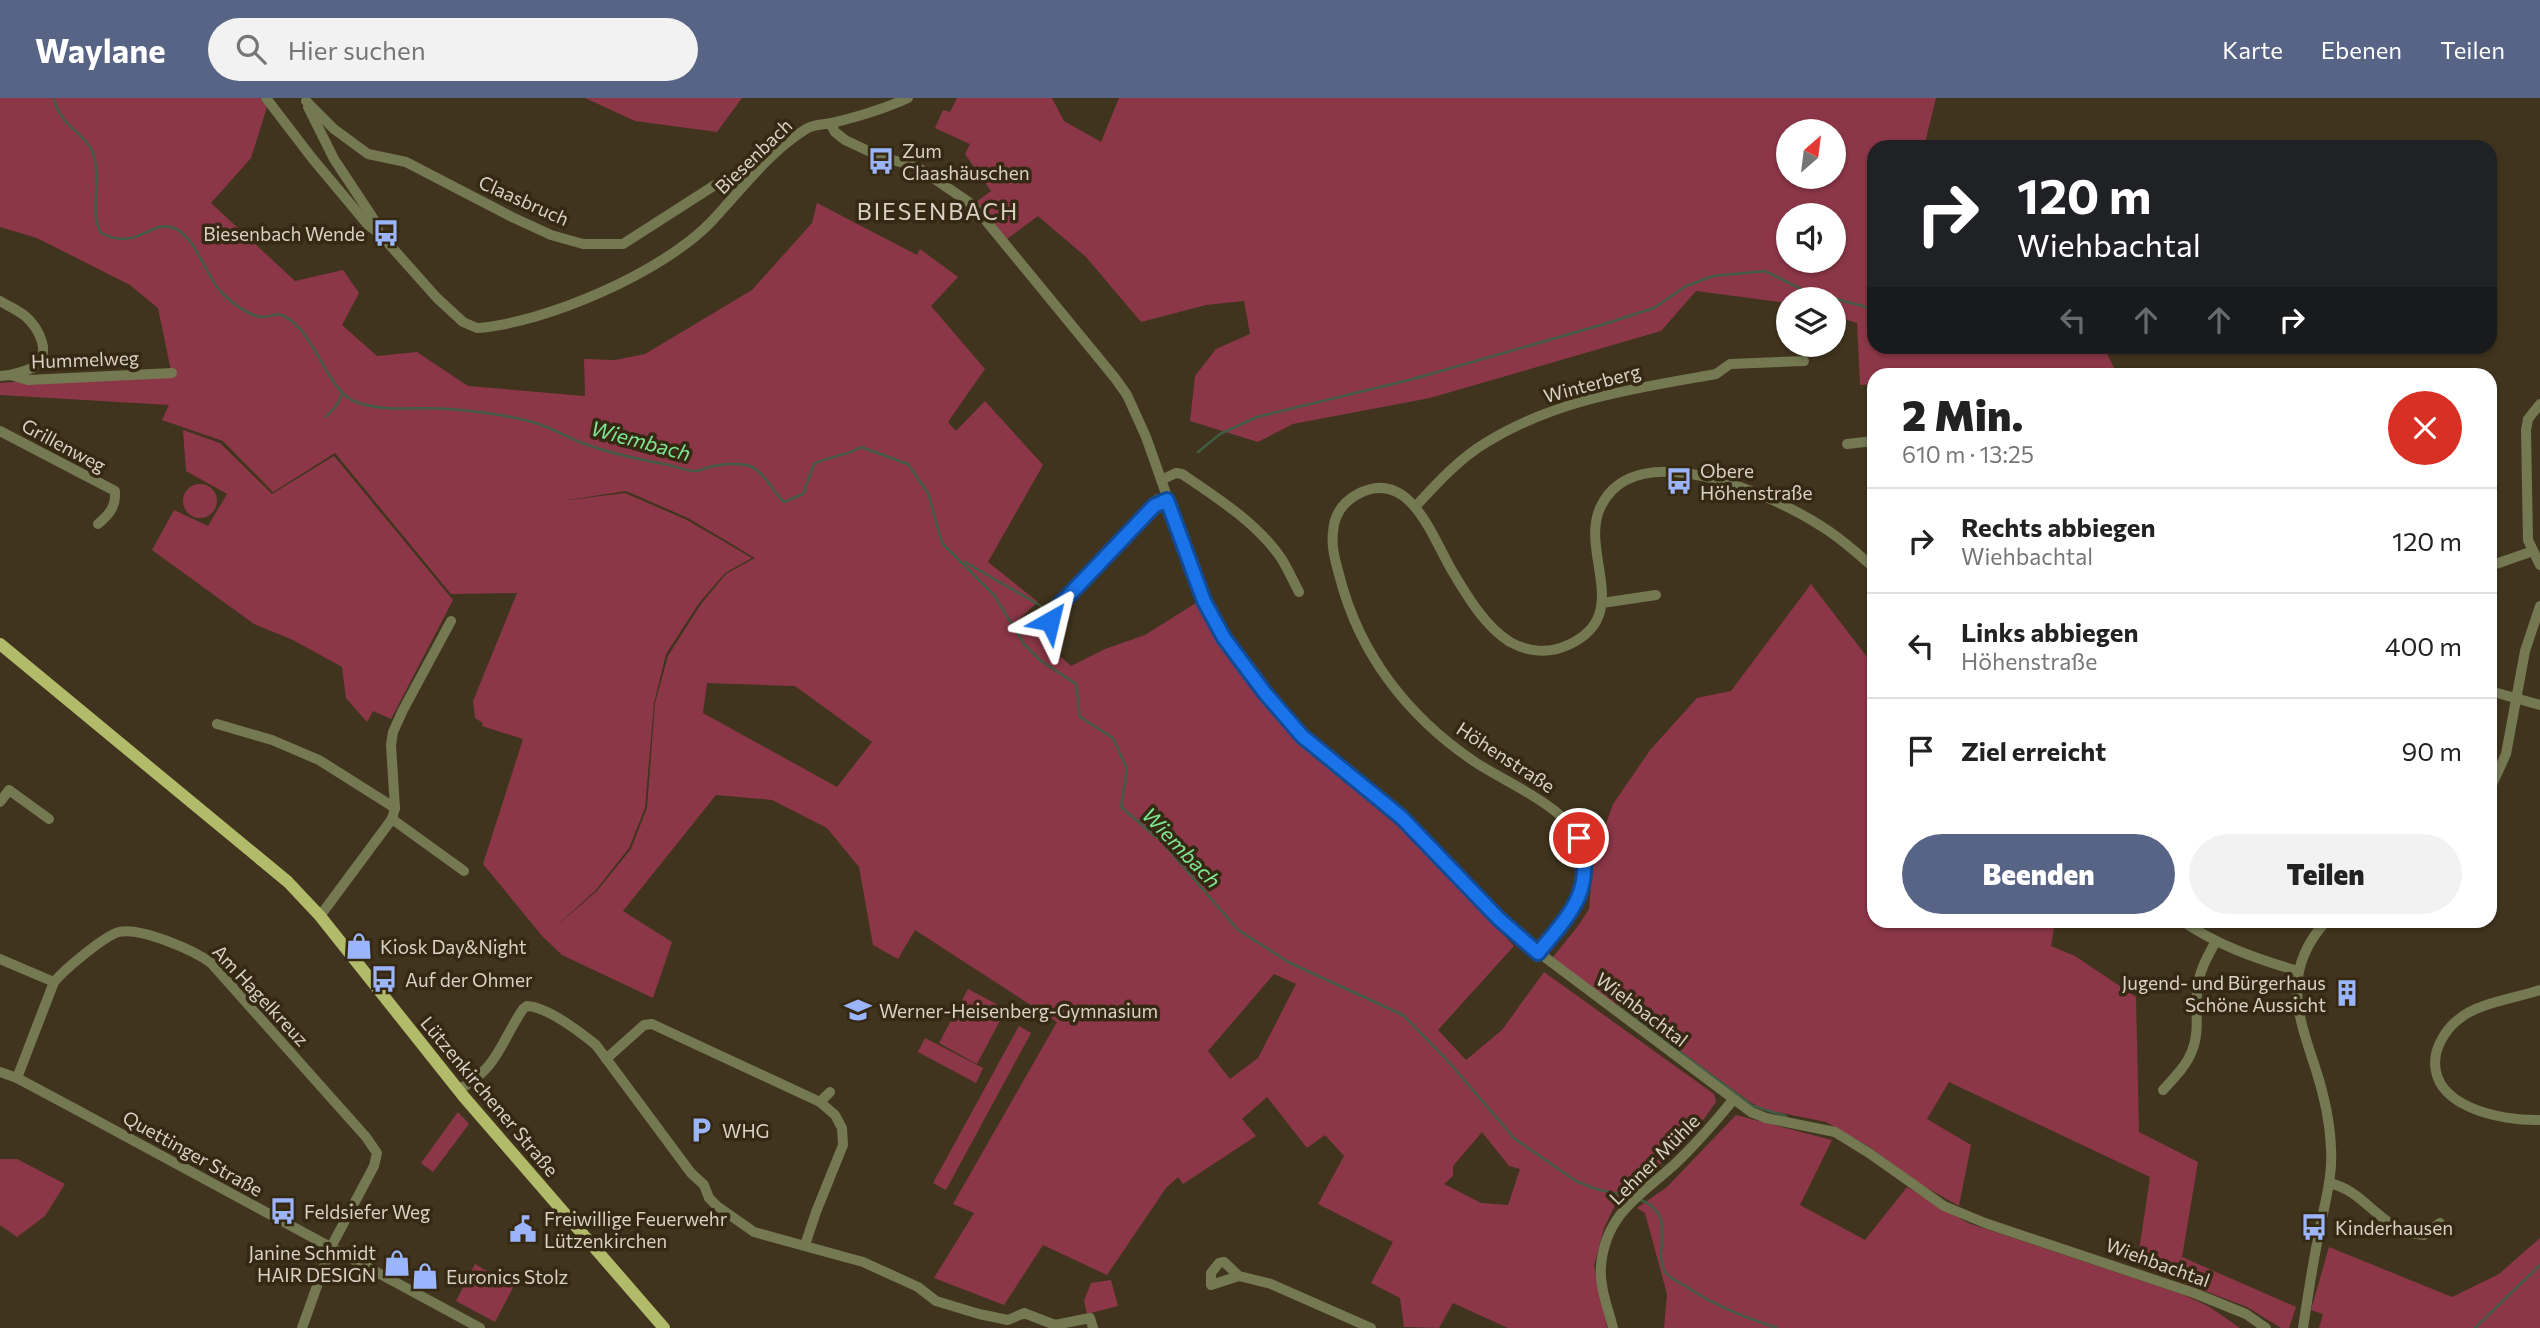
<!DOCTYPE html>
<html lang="de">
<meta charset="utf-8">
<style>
:root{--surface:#fff;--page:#f2f2f2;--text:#222;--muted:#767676;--line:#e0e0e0;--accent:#586485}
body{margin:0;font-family:Commissioner,sans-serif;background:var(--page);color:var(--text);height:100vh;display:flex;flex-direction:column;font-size:26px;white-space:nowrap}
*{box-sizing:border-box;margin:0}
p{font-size:23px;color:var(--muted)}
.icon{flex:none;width:38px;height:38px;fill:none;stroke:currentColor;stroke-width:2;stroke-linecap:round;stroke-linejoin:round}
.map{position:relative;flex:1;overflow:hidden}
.drawer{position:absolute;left:1867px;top:270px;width:630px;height:560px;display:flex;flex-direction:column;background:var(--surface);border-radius:21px;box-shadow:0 2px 5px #0004}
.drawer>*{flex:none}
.top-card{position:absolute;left:1867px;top:42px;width:630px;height:214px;border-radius:21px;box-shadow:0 2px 5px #0004;background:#202124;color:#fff;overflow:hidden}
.needle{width:46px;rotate:28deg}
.fabs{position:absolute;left:1776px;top:21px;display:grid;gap:14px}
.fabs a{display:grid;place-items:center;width:70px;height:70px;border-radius:50%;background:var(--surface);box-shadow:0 2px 5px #0004;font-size:35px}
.pin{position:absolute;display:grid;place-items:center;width:60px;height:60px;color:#fff;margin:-30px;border:4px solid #fff;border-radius:50%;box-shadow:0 2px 7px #0007}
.me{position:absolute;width:77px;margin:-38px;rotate:37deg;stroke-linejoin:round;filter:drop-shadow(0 0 5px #0008)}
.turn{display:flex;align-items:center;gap:24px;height:147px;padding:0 35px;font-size:32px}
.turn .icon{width:91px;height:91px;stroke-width:2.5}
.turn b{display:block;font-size:49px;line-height:60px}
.lanes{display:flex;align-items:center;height:66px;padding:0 35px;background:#0003;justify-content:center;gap:35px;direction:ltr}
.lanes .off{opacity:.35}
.round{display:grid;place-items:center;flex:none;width:74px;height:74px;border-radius:37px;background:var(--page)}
.headline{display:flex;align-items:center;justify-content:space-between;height:119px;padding:0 35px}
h1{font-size:42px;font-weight:800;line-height:52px}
.cta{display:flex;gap:14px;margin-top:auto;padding:14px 35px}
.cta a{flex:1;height:80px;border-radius:42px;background:var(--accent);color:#fff;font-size:28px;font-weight:800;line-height:80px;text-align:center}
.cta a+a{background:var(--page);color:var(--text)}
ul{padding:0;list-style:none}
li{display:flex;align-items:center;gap:21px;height:105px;padding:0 35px;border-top:2px solid var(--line)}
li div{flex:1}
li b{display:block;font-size:26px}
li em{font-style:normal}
header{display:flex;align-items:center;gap:42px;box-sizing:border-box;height:98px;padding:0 35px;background:var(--accent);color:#fff}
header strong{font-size:33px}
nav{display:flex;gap:38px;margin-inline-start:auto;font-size:24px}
.search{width:490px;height:63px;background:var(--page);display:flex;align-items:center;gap:18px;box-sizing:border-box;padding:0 24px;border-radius:38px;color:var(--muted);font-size:26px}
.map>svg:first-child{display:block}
.green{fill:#8c3747;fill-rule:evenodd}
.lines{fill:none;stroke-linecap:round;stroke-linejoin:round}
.stream{stroke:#415c42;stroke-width:2.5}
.minor{stroke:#747952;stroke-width:10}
.major{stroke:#b2bb69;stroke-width:12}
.route-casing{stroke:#114b97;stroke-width:18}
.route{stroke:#1a73e8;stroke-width:12}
.labels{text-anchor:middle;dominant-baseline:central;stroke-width:7;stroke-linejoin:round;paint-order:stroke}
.poi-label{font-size:19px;fill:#d9d1c4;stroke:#362914;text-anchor:start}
.street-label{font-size:19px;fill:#d9d1c4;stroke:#362914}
.water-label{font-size:21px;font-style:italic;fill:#7ce691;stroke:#362914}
.quarter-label{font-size:23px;letter-spacing:2px;fill:#d9d1c4;stroke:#362914}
</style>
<header>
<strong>Waylane</strong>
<div class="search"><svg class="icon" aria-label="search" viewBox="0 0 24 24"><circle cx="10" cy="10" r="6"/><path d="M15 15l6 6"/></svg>Hier suchen</div>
<nav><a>Karte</a><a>Ebenen</a><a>Teilen</a></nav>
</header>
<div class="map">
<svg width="2540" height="1230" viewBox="0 0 2540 1230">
<rect width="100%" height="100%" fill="#40341e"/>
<g class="green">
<path d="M0,0H260L267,9L251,60L211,105L295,183L343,172L359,195L342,227L377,258L417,254L468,288L585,298L584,261L615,262L645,256L752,192L812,125L817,105L917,157L920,151L958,179L931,208L985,271L948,324L956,333L985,303L1043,367L988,464L1038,504L1019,521L1071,568L1105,551L1145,537L1196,505L1238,572L1290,637L1402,732L1514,848L1438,932L1466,962L1502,932L1544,874L1714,996L1716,1004L1696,1032L1672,1057L1619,1099L1604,1130L1594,1168L1607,1230H1508L1453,1205L1439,1230L1404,1229L1400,1200L1371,1185L1393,1144L1318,1106L1344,1058L1325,1037L1307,1050L1267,999L1242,1021L1256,1038L1183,1086L1178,1079L1166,1090L1107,1177L1043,1147L1004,1207L934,1180L974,1115L953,1106L1057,924L915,832L898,861L873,847L859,769L827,730L772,702L716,697L623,813L672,844L653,900L562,857L543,839L483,766L523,641L482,628L483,625L475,620L473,603L517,495L451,496L335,355L273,394L223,343L162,322L169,307L0,297V285L171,273L158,210L130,187L37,140L0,129ZM626,393L688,420L755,460L726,476L701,506L668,558L655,605L647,710L631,751L597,793L553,831L596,792L629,750L645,710L654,605L666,556L699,505L725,475L752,460L687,422L625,395L561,403ZM707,585L795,588L872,644L837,689L703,615ZM1274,876L1296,886L1258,960L1230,981L1208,953ZM1482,1034L1509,1068L1520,1071L1508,1107L1481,1105L1444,1086L1453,1078V1068Z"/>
<polygon points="585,0 742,0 717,34 635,23"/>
<path d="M957,0H1052L1064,23L1101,44L1119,0H1936L1924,49H1874V248L2104,249L2117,276H1874V286L1860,287L1857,225L1834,218V201H1788V205L1696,193L1661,233L1430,300L1293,326L1258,344L1190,323L1195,278L1216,251L1250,236L1244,203L1206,207L1141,224L1086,159L1038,118L1007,141L976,104L991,93L965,56L970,46L935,30L943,12L950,14ZM1788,33H1834V79H1788ZM1788,117H1834V163H1788Z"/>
<polygon points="183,332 220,345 272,396 334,358 453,502 391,621 373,613 367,624 346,600 342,569 293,542 254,526 152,452 174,412 208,428 227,396 186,373"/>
<circle cx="200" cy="403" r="17"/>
<polygon points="1811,486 1874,568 1874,822 2055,823 2051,848 2075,858 2136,899 2139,1034 2198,1064 2182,1159 2296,1209 2289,1230 2281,1230 2247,1209 2137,1167 2150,1079 1949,984 1927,1021 1971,1047 1959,1108 1922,1087 1868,1048 1826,1024 1762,1011 1747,1002 1554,863 1553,859 1578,828 1589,811 1593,764 1613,706 1651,651 1697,600 1731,593"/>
<polygon points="968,891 1006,911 977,966 939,945"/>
<polygon points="1019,928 1031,935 946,1092 933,1085"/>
<polygon points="925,940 983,970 976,985 918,954"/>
<polygon points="458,1014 469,1026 433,1074 421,1065"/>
<polygon points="1736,1017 1832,1042 1800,1107 1865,1142 1907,1089 1968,1125 2184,1197 2208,1208 2240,1230 1664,1230 1667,1196 1645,1115 1637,1110 1667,1089"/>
<polygon points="0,1061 17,1061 65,1086 45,1118 17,1139 0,1127"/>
<polygon points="2540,1140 2540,1230 2319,1230 2323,1216 2311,1212 2329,1149 2452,1199 2499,1176"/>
<polygon points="475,1166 485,1172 493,1173 515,1186 495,1224 456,1203"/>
<polygon points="1111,1182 1118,1208 1087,1216 1084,1203 1091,1185"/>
</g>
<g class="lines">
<g class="stream">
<path d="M54,0C60,29 83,33 92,53C104,80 88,112 101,135C135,153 151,123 171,129C196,136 205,178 222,195C230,203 245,215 257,218C273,223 274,207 295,226C318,246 330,295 356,304C386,315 419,308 450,311C476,313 504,317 529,323C546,327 561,336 577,343C607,355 638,361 669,367C678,369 687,373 695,373C700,373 705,370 710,369C720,366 743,364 752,369C765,375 773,394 784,404L803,396L814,366C830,358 847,358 861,349L908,366L928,395L942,445L994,497L1024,546L1041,563L1076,586L1080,619L1113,640L1127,671L1121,709L1162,744L1238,832L1290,865L1403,917L1447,962L1515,1041L1576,1083L1596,1091L1631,1099"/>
<polyline points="326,319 337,307 342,296"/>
<polyline points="1198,354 1220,336 1257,319 1413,281 1601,227 1654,210 1686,188 1713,178 1765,173 1805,193 1874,211"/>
<polyline points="1143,411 1156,397"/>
<polyline points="1134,421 1138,417"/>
<polyline points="1115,441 1129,426"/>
<polyline points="1101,456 1110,446"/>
<polyline points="965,464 1041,508"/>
<polyline points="1086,471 1098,459"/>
<polyline points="1075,483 1084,473"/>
<polyline points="1062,496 1069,489"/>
<polyline points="1050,508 1056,502"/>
<polyline points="1618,908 1753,1008 1786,1018"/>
<path d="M1638,1101C1681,1116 1650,1154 1666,1175C1670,1180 1678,1184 1684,1187C1713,1207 1744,1219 1777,1230"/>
<polyline points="2475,1230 2540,1167"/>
</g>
<g class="minor">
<path d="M266,0L312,60L368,127L380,136L437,200L463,224L477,230C546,225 663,174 711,124C741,92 769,54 806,31C815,26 823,27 832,25C857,19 884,11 908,0"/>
<polyline points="306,3 334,31 368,56 406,64 512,119 551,137 583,146 623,146 715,87 722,86 737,95"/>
<polyline points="308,9 334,61 375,123 379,135"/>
<polyline points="830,25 835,34 845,42 879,58 917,69 973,107 1115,280 1127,297 1146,339 1204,503 1224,539 1265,595 1302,637 1401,719 1518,839 1751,1014 1766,1020 1835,1034 1869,1055 1944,1108 1985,1125 2194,1195 2246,1216 2266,1230"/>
<path d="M0,203C8,208 18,212 25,218C39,229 54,259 32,270C26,273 17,275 10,277"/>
<polyline points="0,278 10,277 28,282 172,275"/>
<polyline points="2540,306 2528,321 2526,332 2528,442 2540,467"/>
<path d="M0,333L115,393C116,408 110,416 98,426"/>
<polyline points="1847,346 1874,343"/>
<path d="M1161,382L1176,375L1182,376C1216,399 1257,425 1281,460C1288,471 1293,483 1299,494"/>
<path d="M1416,408C1437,385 1460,360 1487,344C1557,301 1637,290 1716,276L1730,266L1804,263"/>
<polyline points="2490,468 2533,453"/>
<polyline points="1602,505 1656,497"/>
<polyline points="1050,523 1051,516 1154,408 1167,402"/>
<polyline points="2490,593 2540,607"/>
<polyline points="217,626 272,642 319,662 395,710"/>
<polyline points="2490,691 2506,656 2525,553 2540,508"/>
<polyline points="0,704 9,692 49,721"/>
<polyline points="392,721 464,773"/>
<polyline points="320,818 392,721 395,710 391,647 393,634 403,612 451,523"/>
<path d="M2181,822C2216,847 2257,861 2298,873"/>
<path d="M1538,855C1562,826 1592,796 1584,755C1575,710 1508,687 1472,662C1408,618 1360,557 1340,480C1336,465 1331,450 1333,434C1334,417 1343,404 1358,396C1409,369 1432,438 1451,471C1466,496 1484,528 1510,544C1528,554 1549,556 1568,547C1635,517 1578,454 1601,408C1637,335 1773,397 1821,428C1841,440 1857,455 1874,470"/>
<polyline points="0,861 54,884"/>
<path d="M2540,892C2517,900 2477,905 2459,921C2448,929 2439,943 2436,956C2426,1009 2502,1023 2540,1022"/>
<polyline points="606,961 644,927 652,926 820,1004 835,1017 842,1030 843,1047 816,1114 805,1147"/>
<polyline points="0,974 17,980 77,1012 480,1230"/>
<path d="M17,980L54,884C65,871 104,838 119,834C140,829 194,852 211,865L366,1039L377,1055L374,1068L331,1149L302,1230"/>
<path d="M458,992C499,969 499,947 523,911L527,908C547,909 580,934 596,947L691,1075L704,1087L709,1100L717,1108L754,1134L863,1164L918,1189L936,1203L979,1216L1008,1222L1024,1215L1055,1227L1090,1220L1093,1230"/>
<path d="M2163,992C2174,980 2186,968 2192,953C2200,934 2195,913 2197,894C2198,875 2207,859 2216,843"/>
<polyline points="820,1004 830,994"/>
<path d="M2329,1085C2368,1093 2380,1135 2424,1137L2440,1125"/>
<polyline points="1239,1178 1211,1187 1211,1175 1219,1165 1224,1164 1239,1178 1271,1186 1371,1230"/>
<path d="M1613,1230C1608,1210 1599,1188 1601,1167C1606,1115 1641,1097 1675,1066C1696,1046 1715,1024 1733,1002"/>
<path d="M2303,1230C2308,1197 2313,1163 2320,1130C2325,1104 2333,1077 2331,1050C2330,1024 2324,997 2316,972C2297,915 2281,872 2327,822"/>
</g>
<polyline class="major" points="0,546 288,784 320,818 464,999 664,1230"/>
</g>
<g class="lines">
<defs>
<path id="route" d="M1050,523L1051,516L1154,408L1167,402L1204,503L1224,540L1265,595L1302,638L1401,719L1499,821L1538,855C1569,817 1596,792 1579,740"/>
</defs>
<use href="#route" class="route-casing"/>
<use href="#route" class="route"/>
</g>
<defs>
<symbol id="bus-bare" viewBox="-9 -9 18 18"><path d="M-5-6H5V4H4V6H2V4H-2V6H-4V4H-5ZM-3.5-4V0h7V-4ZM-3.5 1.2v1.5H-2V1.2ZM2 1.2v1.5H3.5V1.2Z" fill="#9bb5fd" stroke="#362914" stroke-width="2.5" paint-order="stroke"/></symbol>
<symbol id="shop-bare" viewBox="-9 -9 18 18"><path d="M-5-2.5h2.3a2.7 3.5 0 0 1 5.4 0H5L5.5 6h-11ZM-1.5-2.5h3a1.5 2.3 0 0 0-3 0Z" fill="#9bb5fd" stroke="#362914" stroke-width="2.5" paint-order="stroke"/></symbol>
<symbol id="building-bare" viewBox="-9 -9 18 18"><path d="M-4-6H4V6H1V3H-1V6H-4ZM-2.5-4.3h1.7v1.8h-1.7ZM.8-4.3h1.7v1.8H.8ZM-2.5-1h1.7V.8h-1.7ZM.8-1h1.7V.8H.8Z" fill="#9bb5fd" stroke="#362914" stroke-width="2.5" paint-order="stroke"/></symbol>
<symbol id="school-bare" viewBox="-9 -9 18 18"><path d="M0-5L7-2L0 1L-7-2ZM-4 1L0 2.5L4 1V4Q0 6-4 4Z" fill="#9bb5fd" stroke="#362914" stroke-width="2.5" paint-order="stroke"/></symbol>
<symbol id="parking-bare" viewBox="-9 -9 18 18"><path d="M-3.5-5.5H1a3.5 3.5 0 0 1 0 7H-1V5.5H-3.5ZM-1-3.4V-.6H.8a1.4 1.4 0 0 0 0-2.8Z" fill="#9bb5fd" stroke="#362914" stroke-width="2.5" paint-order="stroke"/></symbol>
<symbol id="civic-bare" viewBox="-9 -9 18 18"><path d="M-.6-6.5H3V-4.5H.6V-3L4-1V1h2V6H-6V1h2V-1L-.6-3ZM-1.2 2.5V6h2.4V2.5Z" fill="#9bb5fd" stroke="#362914" stroke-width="2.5" paint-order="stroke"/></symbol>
</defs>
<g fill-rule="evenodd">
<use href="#bus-bare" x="862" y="44" width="38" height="38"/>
<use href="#bus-bare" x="367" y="116" width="38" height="38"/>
<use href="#bus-bare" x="1660" y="364" width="38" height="38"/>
<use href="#shop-bare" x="340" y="829" width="38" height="38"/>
<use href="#bus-bare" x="365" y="862" width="38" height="38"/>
<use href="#building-bare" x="2328" y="876" width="38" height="38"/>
<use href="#school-bare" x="839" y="893" width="38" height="38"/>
<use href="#parking-bare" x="682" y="1013" width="38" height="38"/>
<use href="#bus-bare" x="264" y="1094" width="38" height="38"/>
<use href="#bus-bare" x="2295" y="1110" width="38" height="38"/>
<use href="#civic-bare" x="504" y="1112" width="38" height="38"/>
<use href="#shop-bare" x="378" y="1146" width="38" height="38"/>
<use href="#shop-bare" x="406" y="1159" width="38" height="38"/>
</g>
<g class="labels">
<g class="poi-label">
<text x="902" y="52">Zum<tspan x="902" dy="22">Claashäuschen</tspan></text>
<text x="365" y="135" text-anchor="end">Biesenbach Wende</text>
<text x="1700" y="372">Obere<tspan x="1700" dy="22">Höhenstraße</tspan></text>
<text x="380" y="848">Kiosk Day&amp;Night</text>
<text x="405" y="881">Auf der Ohmer</text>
<text x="2326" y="884" text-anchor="end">Jugend- und Bürgerhaus<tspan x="2326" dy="22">Schöne Aussicht</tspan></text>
<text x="879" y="912">Werner-Heisenberg-Gymnasium</text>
<text x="722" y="1032">WHG</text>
<text x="304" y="1113">Feldsiefer Weg</text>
<text x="544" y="1120">Freiwillige Feuerwehr<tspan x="544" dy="22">Lützenkirchen</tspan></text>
<text x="2335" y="1129">Kinderhausen</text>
<text x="376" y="1154" text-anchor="end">Janine Schmidt<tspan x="376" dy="22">HAIR DESIGN</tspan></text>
<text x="446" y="1178">Euronics Stolz</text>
</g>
<g class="street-label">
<text transform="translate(753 58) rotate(-44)">Biesenbach</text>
<text transform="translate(524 102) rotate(24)">Claasbruch</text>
<text transform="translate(85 261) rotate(-2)">Hummelweg</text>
<text transform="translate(1592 285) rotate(-15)">Winterberg</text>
<text transform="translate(64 347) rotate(28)">Grillenweg</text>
<text transform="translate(1506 659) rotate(33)">Höhenstraße</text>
<text transform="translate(261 897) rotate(47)">Am Hagelkreuz</text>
<text transform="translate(1642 911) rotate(37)">Wiehbachtal</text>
<text transform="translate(490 998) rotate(50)">Lützenkirchener Straße</text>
<text transform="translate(193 1055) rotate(29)">Quettinger Straße</text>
<text transform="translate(1654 1061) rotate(-45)">Lehner Mühle</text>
<text transform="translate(2158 1164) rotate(20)">Wiehbachtal</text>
</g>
<g class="water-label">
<text transform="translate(641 342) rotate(15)">Wiembach</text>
<text transform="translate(1182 749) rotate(46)">Wiembach</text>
</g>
<g class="quarter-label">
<text x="938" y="113">BIESENBACH</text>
</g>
</g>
</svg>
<div class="fabs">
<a><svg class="needle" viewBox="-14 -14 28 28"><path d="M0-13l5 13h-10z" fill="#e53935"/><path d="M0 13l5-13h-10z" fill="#767676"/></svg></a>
<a><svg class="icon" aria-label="sound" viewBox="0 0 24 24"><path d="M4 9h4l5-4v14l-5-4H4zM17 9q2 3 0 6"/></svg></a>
<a><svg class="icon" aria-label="layers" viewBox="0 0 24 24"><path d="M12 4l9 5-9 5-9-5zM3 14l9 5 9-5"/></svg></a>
</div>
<div class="pin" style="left:1579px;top:740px;background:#d93025"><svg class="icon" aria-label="arrive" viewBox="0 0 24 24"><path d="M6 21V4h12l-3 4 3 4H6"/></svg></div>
<svg class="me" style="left:1050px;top:523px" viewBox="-20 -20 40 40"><path d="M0-17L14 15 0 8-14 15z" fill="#1a73e8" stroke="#fff" stroke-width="4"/></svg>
<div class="top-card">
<div class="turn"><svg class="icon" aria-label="right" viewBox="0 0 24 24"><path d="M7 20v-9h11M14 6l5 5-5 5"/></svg><div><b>120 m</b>Wiehbachtal</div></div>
<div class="lanes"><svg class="icon off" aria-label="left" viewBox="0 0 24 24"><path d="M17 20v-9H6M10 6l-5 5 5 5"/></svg><svg class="icon off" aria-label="ahead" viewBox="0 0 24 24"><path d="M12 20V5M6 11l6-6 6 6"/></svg><svg class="icon off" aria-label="ahead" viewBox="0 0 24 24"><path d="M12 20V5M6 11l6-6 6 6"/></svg><svg class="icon" aria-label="right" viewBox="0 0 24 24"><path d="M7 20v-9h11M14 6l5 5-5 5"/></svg></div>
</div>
<section class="drawer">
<div class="headline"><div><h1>2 Min.</h1><p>610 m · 13:25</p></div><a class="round" style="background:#d93025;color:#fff"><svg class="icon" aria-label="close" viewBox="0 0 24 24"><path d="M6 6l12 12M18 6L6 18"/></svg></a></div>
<ul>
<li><svg class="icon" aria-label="right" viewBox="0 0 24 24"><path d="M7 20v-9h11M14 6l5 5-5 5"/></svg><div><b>Rechts abbiegen</b><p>Wiehbachtal</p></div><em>120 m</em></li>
<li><svg class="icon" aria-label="left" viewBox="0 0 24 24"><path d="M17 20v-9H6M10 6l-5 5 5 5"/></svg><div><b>Links abbiegen</b><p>Höhenstraße</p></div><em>400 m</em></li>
<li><svg class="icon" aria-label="arrive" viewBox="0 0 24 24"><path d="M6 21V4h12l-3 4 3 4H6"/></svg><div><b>Ziel erreicht</b></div><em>90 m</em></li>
</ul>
<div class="cta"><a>Beenden</a><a>Teilen</a></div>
</section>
</div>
